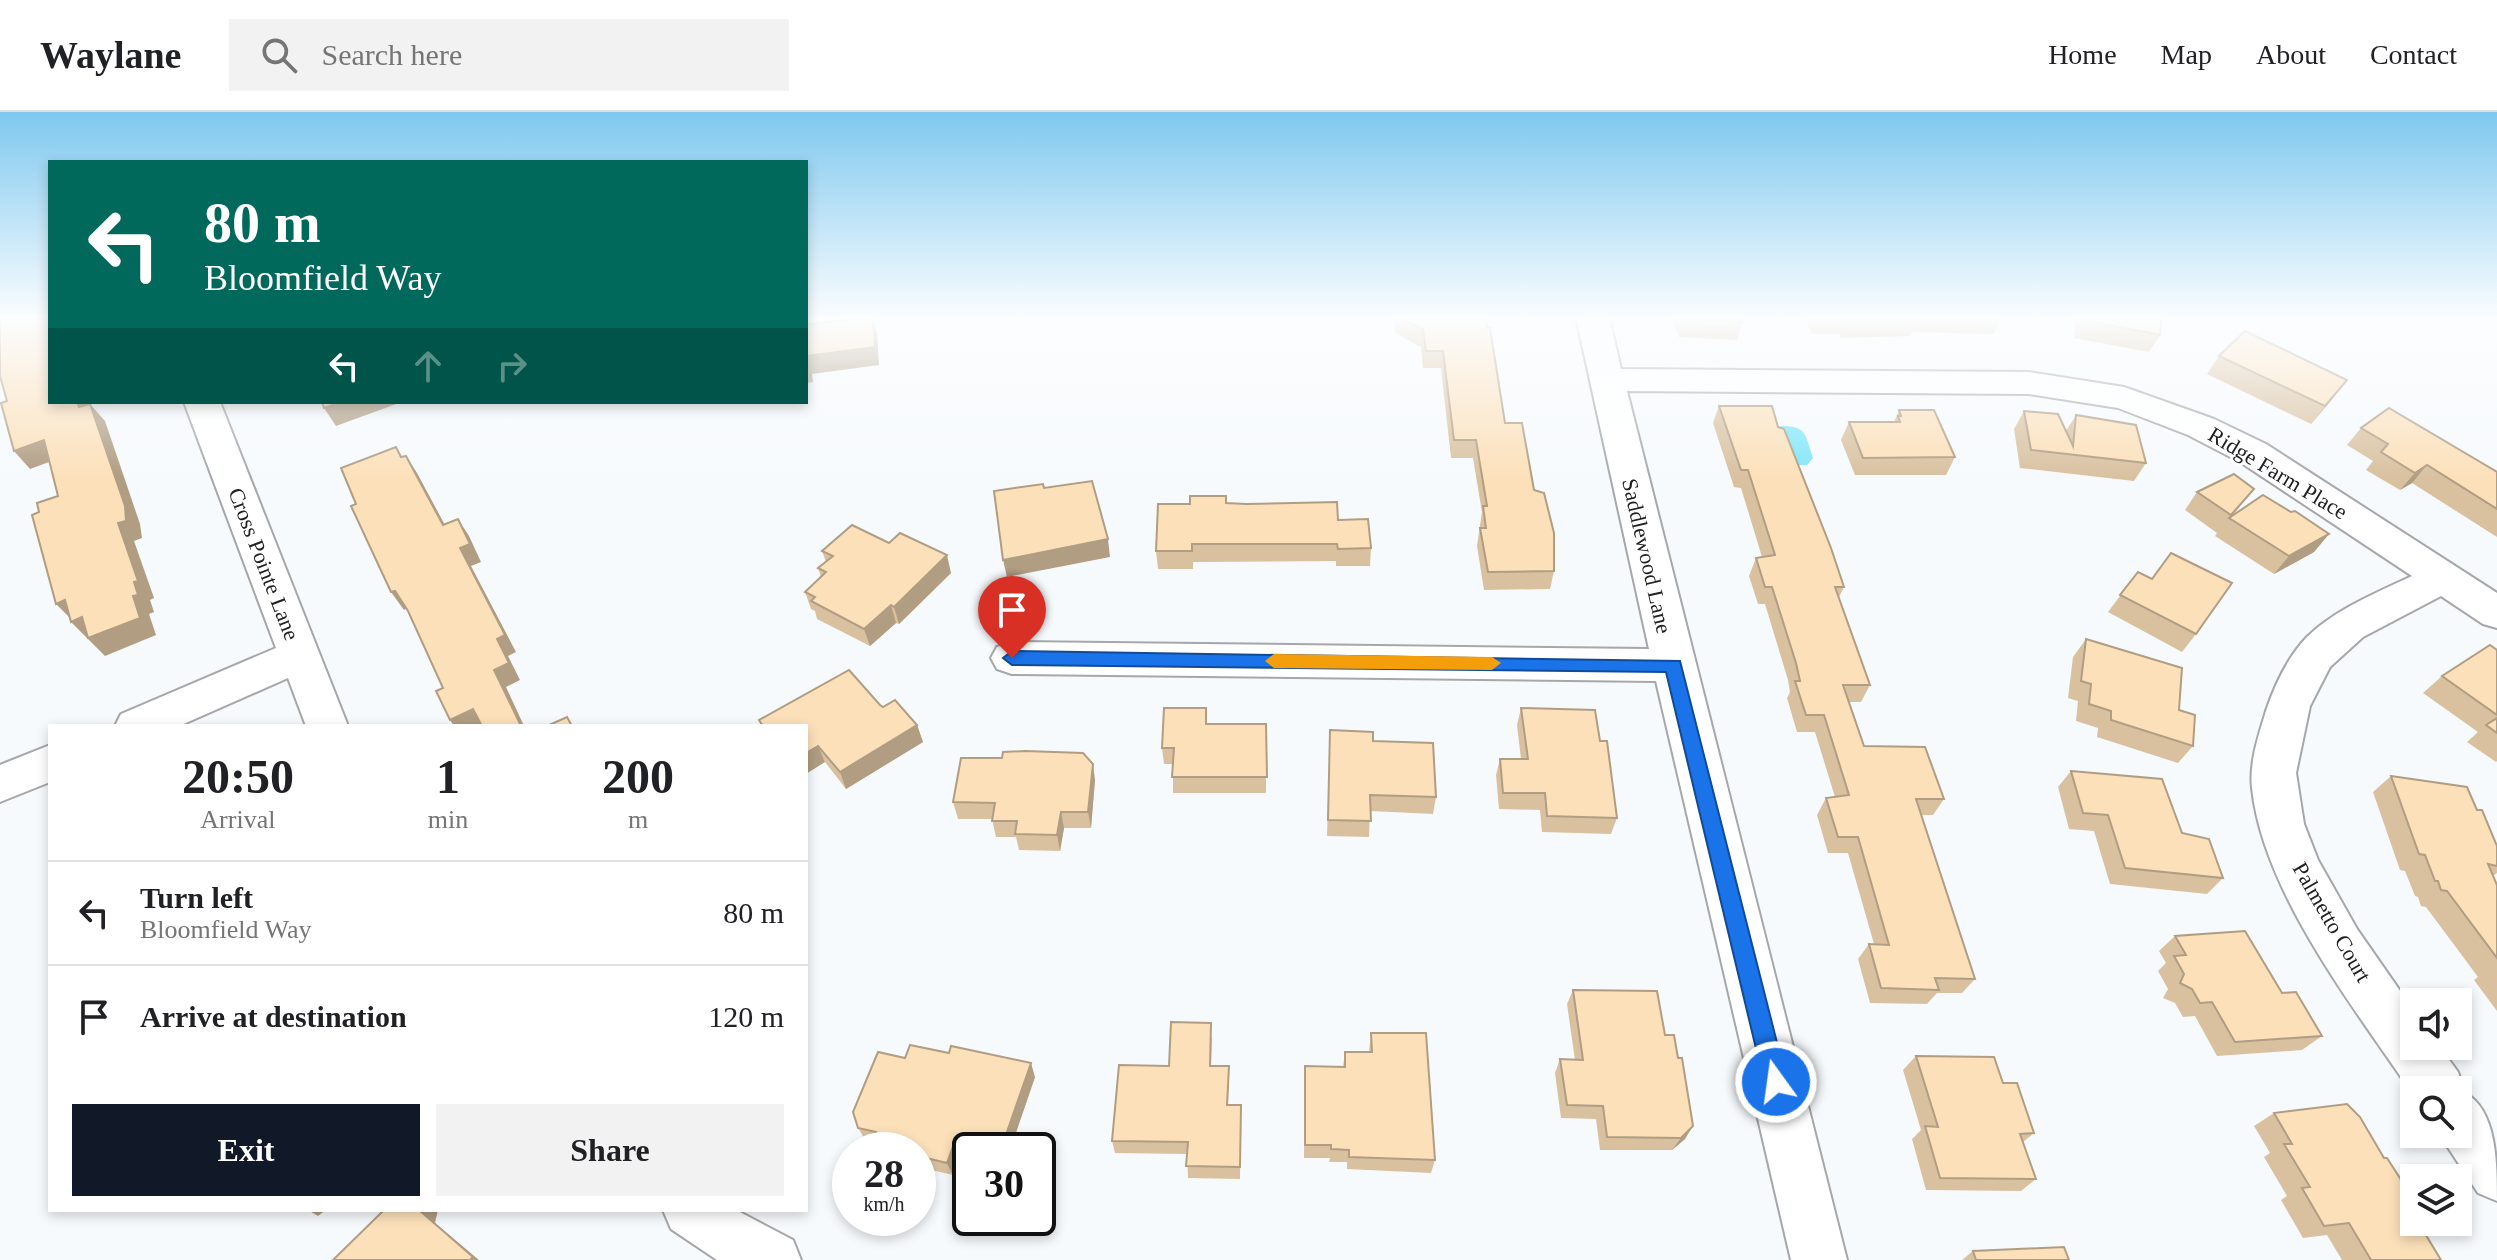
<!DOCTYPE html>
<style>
:root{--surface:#fff;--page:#f2f2f2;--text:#202124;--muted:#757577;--line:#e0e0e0;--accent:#111827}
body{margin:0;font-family:Georgia,serif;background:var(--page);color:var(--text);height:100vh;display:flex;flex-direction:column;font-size:30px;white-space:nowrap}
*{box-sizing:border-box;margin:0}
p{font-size:26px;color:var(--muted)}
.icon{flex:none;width:44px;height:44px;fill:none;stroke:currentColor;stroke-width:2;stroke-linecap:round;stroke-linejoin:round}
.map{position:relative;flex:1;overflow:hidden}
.panel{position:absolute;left:48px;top:612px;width:760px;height:488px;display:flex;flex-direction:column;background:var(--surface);border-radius:0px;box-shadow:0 4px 12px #0003}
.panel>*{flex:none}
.banner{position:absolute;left:48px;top:48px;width:760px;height:244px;border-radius:0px;box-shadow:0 4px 12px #0003;background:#00695c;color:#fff;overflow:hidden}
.fabs{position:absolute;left:2400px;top:876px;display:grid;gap:16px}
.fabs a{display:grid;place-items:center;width:72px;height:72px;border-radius:0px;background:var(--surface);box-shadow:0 4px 12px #0003;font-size:40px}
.speed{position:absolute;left:832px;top:1020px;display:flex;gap:16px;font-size:40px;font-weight:700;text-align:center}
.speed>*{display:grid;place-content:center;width:104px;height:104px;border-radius:50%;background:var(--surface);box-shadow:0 4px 12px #0003;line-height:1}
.speed small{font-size:20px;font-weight:400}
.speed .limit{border:4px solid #111;border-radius:12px;background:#fff;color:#111}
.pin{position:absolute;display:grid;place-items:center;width:68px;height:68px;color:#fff;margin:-82px -34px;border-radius:50% 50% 50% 0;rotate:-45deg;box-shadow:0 0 8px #0007}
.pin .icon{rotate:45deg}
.me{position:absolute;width:88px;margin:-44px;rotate:346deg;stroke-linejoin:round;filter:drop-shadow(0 0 6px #0008)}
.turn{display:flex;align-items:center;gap:28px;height:168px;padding:0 24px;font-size:36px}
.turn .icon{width:104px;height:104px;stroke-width:2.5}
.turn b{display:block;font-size:56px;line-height:68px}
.lanes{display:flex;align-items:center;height:76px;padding:0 24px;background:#0003;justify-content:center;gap:40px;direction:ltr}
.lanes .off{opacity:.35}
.eta{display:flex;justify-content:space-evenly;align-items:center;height:136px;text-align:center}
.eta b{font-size:48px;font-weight:700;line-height:56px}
.action{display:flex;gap:16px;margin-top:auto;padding:16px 24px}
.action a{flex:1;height:92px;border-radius:0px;background:var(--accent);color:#fff;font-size:32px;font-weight:700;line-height:92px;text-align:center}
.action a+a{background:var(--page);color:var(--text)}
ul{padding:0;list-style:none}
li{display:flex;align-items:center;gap:24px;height:104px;padding:0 24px;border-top:2px solid var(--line)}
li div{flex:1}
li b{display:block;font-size:30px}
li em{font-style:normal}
header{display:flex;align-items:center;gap:48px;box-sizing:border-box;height:112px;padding:0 40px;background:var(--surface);border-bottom:2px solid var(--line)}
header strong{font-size:38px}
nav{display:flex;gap:44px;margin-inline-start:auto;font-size:28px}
.search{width:560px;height:72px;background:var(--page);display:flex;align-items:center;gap:20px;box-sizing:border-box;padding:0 28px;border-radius:0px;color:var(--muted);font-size:30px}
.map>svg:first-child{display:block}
.water{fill:#82e6fa}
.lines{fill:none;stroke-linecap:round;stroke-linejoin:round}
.minor-casing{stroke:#a5a7aa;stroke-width:4}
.minor{fill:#fff;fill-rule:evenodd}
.wall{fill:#d9c1a0}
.shaded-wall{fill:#b09d82}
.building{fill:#fce0ba;stroke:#b09d82;stroke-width:2}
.route{fill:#1a73e8;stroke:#114b97;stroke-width:2}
.slow{fill:#f59e0b}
.labels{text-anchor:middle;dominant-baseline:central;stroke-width:6;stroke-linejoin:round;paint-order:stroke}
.street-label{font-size:22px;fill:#202122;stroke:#fff}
</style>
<header>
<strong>Waylane</strong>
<div class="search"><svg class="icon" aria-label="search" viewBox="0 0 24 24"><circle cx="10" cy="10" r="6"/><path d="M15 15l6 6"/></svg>Search here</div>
<nav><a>Home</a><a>Map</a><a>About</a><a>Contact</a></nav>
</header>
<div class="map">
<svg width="2497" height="1148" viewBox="0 0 2497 1148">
<rect width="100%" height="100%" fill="#f7fafd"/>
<path class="water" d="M1781,314C1808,314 1805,323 1813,346L1807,353H1797L1777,317Z"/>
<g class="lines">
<defs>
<g id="minor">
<path d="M1576,205H1609L1621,257L2029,260L2124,275L2214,307L2266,332L2497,481V516L2483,512L2441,484L2363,525L2330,555L2310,594L2296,661L2304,712L2318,748L2357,817L2414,899V934H2439L2458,960L2465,981C2497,998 2497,1052 2497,1089L2478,1081L2439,1022H2458V978H2414V984C2356,898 2263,781 2252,676C2249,651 2259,622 2266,599C2275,572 2288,545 2307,525C2336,497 2376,481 2412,464L2240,350L2188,323L2118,296L2029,282L1627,279L1847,1148H1791L1656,569L1012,562L997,557L991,546L997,535L1012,530L1649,537Z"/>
<polygon points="184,290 220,290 348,614 306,614 288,566 179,614 115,614 121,602 276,536"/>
<polygon points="50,633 50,670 0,690 0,653"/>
<polygon points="663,1098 736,1098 793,1128 801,1148 717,1148 671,1117"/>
</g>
</defs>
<use href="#minor" class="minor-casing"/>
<use href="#minor" class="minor"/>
</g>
<g class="wall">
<polygon points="1394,206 1486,206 1505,311 1534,378 1554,459 1550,477 1484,478 1477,434 1482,400 1473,346 1451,346 1441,256 1423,256 1421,235 1395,221"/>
<polygon points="1671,206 1741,206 1743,210 1737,228 1679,225"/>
<polygon points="1805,206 2002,206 1994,222 1912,220 1910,224 1841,226 1840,222 1812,222"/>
<polygon points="2076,206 2161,206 2160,223 2149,240 2074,226"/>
<polygon points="2219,244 2333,286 2311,312 2207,262"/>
<polygon points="1719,294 1778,315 1844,475 1839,485 1870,573 1861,590 1848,590 1864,634 1944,687 1933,703 1921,703 1975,867 1962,881 1937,881 1927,892 1870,891 1858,847 1869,832 1874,832 1848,741 1828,741 1817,703 1826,686 1835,685 1815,620 1797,620 1787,586 1790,580 1788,568 1765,492 1758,492 1749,464 1756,446 1762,445 1741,376 1734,375 1713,311"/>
<polygon points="1899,298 1955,345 1946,363 1855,363 1841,328 1849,310 1894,310"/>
<polygon points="2024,299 2066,319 2076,303 2146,351 2134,369 2020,356 2014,317"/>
<polygon points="2361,316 2497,360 2497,425 2412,371 2400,378 2366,358 2373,349 2347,333"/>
<polygon points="2254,377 2233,403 2329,422 2314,440 2274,462 2215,424 2217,421 2185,398 2197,380"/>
<polygon points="1226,391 1338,408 1371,436 1370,454 1336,454 1336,449 1193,450 1193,457 1158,457 1156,439 1190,392"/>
<polygon points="822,439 951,461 899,512 896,511 870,534 817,507 815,499 811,497 805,480 821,465 818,456 826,450"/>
<polygon points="2138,460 2196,522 2182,540 2108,500"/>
<polygon points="2086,527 2179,598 2193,634 2178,651 2097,625 2098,616 2076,609 2078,589 2068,586 2073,545"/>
<polygon points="2497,538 2497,649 2496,650 2467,630 2478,620 2423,581 2442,564"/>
<polygon points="880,593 917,613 923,630 846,677 825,650 806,614 761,614 759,608"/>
<polygon points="1521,596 1600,629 1617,706 1611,722 1542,720 1540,698 1499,697 1496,663 1500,647 1521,647 1517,613"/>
<polygon points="1207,612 1266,612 1266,681 1173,681 1173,652 1164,652 1162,636"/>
<polygon points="1330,618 1373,629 1436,685 1433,702 1370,699 1369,725 1327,724"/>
<polygon points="2071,659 2182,721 2223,766 2207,782 2110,772 2094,719 2069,717 2058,675"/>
<polygon points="2391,664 2477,698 2497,734 2497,761 2493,764 2497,773 2497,899 2474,868 2478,865 2426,795 2421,794 2418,785 2415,784 2405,759 2400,758 2373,680"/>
<polygon points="1095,668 1091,716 1064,716 1060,739 1019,738 1016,725 996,725 992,707 958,707 953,690"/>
<polygon points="2175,824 2282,881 2322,924 2302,938 2217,944 2195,904 2183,905 2175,891 2163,886 2168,877 2158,859 2166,851 2159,839"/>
<polygon points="1573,878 1685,1027 1672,1038 1600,1038 1596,1007 1561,1006 1555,961 1560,947 1575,948 1567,892"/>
<polygon points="1371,921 1435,1048 1431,1061 1347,1057 1347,1050 1329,1050 1330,1046 1304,1046 1305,954 1343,955 1345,940 1369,940"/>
<polygon points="1212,925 1211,954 1229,968 1228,993 1241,993 1240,1067 1188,1066 1187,1042 1115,1041 1112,1029 1169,954"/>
<polygon points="1916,944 2003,971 2034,1021 2023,1030 2036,1067 2021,1079 1926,1078 1912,1027 1921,1018 1903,958"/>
<polygon points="905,946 1035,965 1010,1038 970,1038 970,1040 962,1039 953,1063 918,1055 918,1038 874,1038 871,1033 872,1030 866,1029 858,1016"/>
<polygon points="2274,1001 2384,1046 2407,1077 2405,1079 2414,1110 2441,1148 2342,1148 2327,1123 2303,1126 2281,1088 2287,1084 2264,1045 2270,1041 2254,1014"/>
<polygon points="1973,1139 2069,1148 1962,1148"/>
</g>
<g class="shaded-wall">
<polygon points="873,206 877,222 879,253 812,262 813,270 806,271 807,244"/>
<polygon points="2347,268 2333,286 2311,312 2325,294"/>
<polygon points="77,290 86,290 94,313 79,295"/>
<polygon points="341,290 398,290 399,291 336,314 324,296"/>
<polygon points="90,292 105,309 140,412 142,426 134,429 154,486 150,488 154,500 149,502 156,523 105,544 71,510 73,509 56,492 65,488 133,484 118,411"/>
<polygon points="44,328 60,346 30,357 14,339"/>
<polygon points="406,344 417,361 454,430 443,413"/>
<polygon points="2427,353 2412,371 2400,378 2415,361"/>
<polygon points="458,407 469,424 481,450 471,454 516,540 508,544 520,568 506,575 524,614 521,614 494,558 497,527 460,436"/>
<polygon points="2329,422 2314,440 2274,462 2289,444"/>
<polygon points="1108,427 1110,445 1007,465 1003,448"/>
<polygon points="947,443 951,461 899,512 894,495"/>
<polygon points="395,479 407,496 404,498 391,480"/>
<polygon points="891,493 896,511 870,534 864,517"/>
<polygon points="473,597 485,614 454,614 450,608"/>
<polygon points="917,613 923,630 846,677 840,660"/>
<polygon points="818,634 825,650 806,662 806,641"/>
<polygon points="1093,652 1095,668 1091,716 1088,700"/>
<polygon points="1061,700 1064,716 1060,739 1057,723"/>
<polygon points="1031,951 1035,965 1010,1038 1002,1038 1001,1037"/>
<polygon points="1693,1014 1685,1027 1672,1038 1681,1026"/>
<polygon points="956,1026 962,1039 953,1063 947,1051"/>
<polygon points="308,1098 326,1098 318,1104"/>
<polygon points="419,1098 438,1098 435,1111 479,1148 470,1148"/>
</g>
<g class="building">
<polygon points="0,206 50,206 50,290 77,290 79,295 90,292 125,394 126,409 118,411 138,469 134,470 138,483 133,484 140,506 88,526 82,505 71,510 65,488 56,492 32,403 39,400 37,391 58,384 44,328 14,339 1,291 7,289 0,264"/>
<polygon points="862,206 873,206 875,235 807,244 807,252 806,252 806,213"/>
<polygon points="1401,206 1486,206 1487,216 1490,216 1505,311 1522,311 1534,378 1544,381 1554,421 1554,459 1488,460 1480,416 1486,416 1483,394 1487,394 1476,328 1454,328 1443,239 1426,239 1423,217"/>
<polygon points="1684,206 1741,206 1743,210 1685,207"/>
<polygon points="1847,206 1917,206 1918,207 1848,208"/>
<polygon points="2085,206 2161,206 2160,223 2084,208"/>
<polygon points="2245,219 2347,268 2325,294 2219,244"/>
<polygon points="322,290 341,290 324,296"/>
<polygon points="1719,294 1772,294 1778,315 1784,317 1831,436 1844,475 1835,475 1870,573 1843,573 1864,634 1925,635 1944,687 1916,687 1975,867 1935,866 1939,878 1881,876 1869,832 1889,833 1858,725 1838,725 1826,686 1849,683 1824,603 1806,603 1795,569 1800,569 1796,551 1772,475 1765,475 1756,446 1775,443 1748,358 1741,358"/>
<polygon points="2389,296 2497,360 2497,397 2427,353 2415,361 2381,340 2388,332 2361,316"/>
<polygon points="1899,298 1934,298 1955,345 1863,346 1849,310 1900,310 1898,304 1901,304"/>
<polygon points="2024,299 2058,302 2073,334 2076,303 2136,313 2146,351 2031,338"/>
<polygon points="396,335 401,345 406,344 443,413 458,407 470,432 460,436 505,523 497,527 509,551 494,558 521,614 482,614 473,597 450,608 436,579 443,576 408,499 395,479 391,480 351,394 356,392 341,356"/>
<polygon points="2234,362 2254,377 2231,403 2197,380"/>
<polygon points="1092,369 1108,427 1003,448 994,379 1043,372 1044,376"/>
<polygon points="2263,383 2291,400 2295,399 2329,422 2289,444 2229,406"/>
<polygon points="1190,384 1226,384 1226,391 1246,392 1337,390 1338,408 1368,407 1371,436 1338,437 1337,432 1192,432 1192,439 1156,439 1158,392 1190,392"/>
<polygon points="852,413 889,431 900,421 947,443 894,495 891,493 864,517 811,489 815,485 805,480 826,460 818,456 833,444 822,439"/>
<polygon points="2171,441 2232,471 2196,522 2120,483 2138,460 2152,467"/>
<polygon points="2086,527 2182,556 2179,598 2195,603 2193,634 2111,608 2111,599 2089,592 2091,572 2081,569"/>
<polygon points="2490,533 2497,538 2497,603 2442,564"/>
<polygon points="849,558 880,593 883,595 895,588 917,613 840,660 818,634 806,641 806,614 763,614 759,608"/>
<polygon points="1164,596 1206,596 1206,612 1266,612 1267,665 1172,665 1174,636 1162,636"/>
<polygon points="1521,596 1595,598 1600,629 1607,629 1617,706 1547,704 1545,681 1503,681 1500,647 1528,647"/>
<polygon points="567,605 572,614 547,614"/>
<polygon points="2497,606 2497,621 2486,613"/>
<polygon points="1330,618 1373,620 1373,629 1433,631 1436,685 1370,683 1371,709 1328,708"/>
<polygon points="1025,639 1083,641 1093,652 1088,700 1061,700 1057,723 1015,722 1017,709 992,709 995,691 953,690 961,646 1002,646 1003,640"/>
<polygon points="2071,659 2162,667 2182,721 2209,727 2223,766 2125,756 2108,703 2083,701"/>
<polygon points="2391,664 2467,675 2477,698 2482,698 2497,734 2497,754 2488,752 2497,773 2497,846 2447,779 2441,778 2438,769 2435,769 2425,743 2419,742"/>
<polygon points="2245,819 2282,881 2296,880 2322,924 2235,930 2212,890 2200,891 2192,877 2180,871 2184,862 2174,844 2186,843 2175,824"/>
<polygon points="1573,878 1657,879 1665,923 1674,923 1678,946 1682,946 1693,1014 1681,1026 1607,1025 1603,994 1567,993 1560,947 1583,948"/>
<polygon points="1171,910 1211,911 1210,954 1229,954 1227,993 1241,993 1240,1055 1186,1054 1188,1030 1112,1029 1119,953 1169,954"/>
<polygon points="1371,921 1426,921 1435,1048 1349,1045 1349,1038 1331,1037 1331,1033 1305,1033 1305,954 1345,955 1345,940 1372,940"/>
<polygon points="910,933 949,941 951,934 1031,951 1001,1037 956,1026 947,1051 918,1044 918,1038 893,1038 871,1033 876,1020 858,1016 853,1000 878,940 905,946"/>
<polygon points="1916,944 1994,945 2003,971 2017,971 2034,1021 2020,1022 2036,1067 1940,1066 1925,1014 1938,1015"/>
<polygon points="2347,992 2360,1005 2384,1046 2387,1046 2407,1077 2404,1078 2414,1093 2414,1110 2418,1110 2441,1148 2371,1148 2349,1111 2324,1114 2302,1076 2310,1075 2284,1032 2292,1032 2274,1001"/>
<polygon points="384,1098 419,1098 473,1145 470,1148 333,1148"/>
<polygon points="2064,1135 2069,1148 1976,1148 1973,1139"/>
</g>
<linearGradient id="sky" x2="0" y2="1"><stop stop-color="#7fc8ef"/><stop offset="0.56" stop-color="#fbfdfe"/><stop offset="1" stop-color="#fbfdfe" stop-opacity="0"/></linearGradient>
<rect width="2497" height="366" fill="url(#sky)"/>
<polygon class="route" points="1012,539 1680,549 1787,970 1784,977 1776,980 1768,977 1764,970 1666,560 1012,553 1003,546"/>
<polygon class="slow" points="1274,542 1492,545 1501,551 1492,558 1274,556 1265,549"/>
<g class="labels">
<g class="street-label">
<text transform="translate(2278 361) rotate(31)">Ridge Farm Place</text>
<text transform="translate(1647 444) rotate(77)">Saddlewood Lane</text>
<text transform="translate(264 452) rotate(69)">Cross Pointe Lane</text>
<text transform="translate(2332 810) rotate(60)">Palmetto Court</text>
</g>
</g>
</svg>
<div class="fabs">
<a><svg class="icon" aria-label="sound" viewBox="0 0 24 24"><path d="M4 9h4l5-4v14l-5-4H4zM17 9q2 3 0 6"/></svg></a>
<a><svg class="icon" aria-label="search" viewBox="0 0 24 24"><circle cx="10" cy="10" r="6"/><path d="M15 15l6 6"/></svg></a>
<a><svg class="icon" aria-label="layers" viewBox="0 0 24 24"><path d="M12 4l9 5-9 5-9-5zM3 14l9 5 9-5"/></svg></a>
</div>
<div class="speed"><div>28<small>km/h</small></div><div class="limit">30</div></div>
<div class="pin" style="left:1012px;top:546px;background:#d93025"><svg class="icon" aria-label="arrive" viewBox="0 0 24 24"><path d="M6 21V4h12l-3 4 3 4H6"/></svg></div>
<svg class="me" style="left:1776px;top:970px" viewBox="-20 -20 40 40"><circle r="17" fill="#1a73e8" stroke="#fff" stroke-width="3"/><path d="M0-11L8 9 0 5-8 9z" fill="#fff"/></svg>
<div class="banner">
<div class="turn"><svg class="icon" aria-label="left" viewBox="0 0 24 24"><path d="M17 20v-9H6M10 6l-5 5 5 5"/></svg><div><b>80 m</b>Bloomfield Way</div></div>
<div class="lanes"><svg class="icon" aria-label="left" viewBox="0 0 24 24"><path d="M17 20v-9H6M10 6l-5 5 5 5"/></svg><svg class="icon off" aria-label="ahead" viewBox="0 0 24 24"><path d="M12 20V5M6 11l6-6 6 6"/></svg><svg class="icon off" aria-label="right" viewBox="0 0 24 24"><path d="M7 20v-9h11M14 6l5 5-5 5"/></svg></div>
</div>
<section class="panel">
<div class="eta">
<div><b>20:50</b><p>Arrival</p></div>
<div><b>1</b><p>min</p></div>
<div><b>200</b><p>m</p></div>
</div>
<ul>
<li><svg class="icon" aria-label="left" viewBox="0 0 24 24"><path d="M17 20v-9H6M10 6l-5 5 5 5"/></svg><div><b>Turn left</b><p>Bloomfield Way</p></div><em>80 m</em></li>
<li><svg class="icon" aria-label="arrive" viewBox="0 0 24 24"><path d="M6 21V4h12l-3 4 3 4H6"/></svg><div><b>Arrive at destination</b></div><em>120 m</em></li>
</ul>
<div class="action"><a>Exit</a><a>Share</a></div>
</section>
</div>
